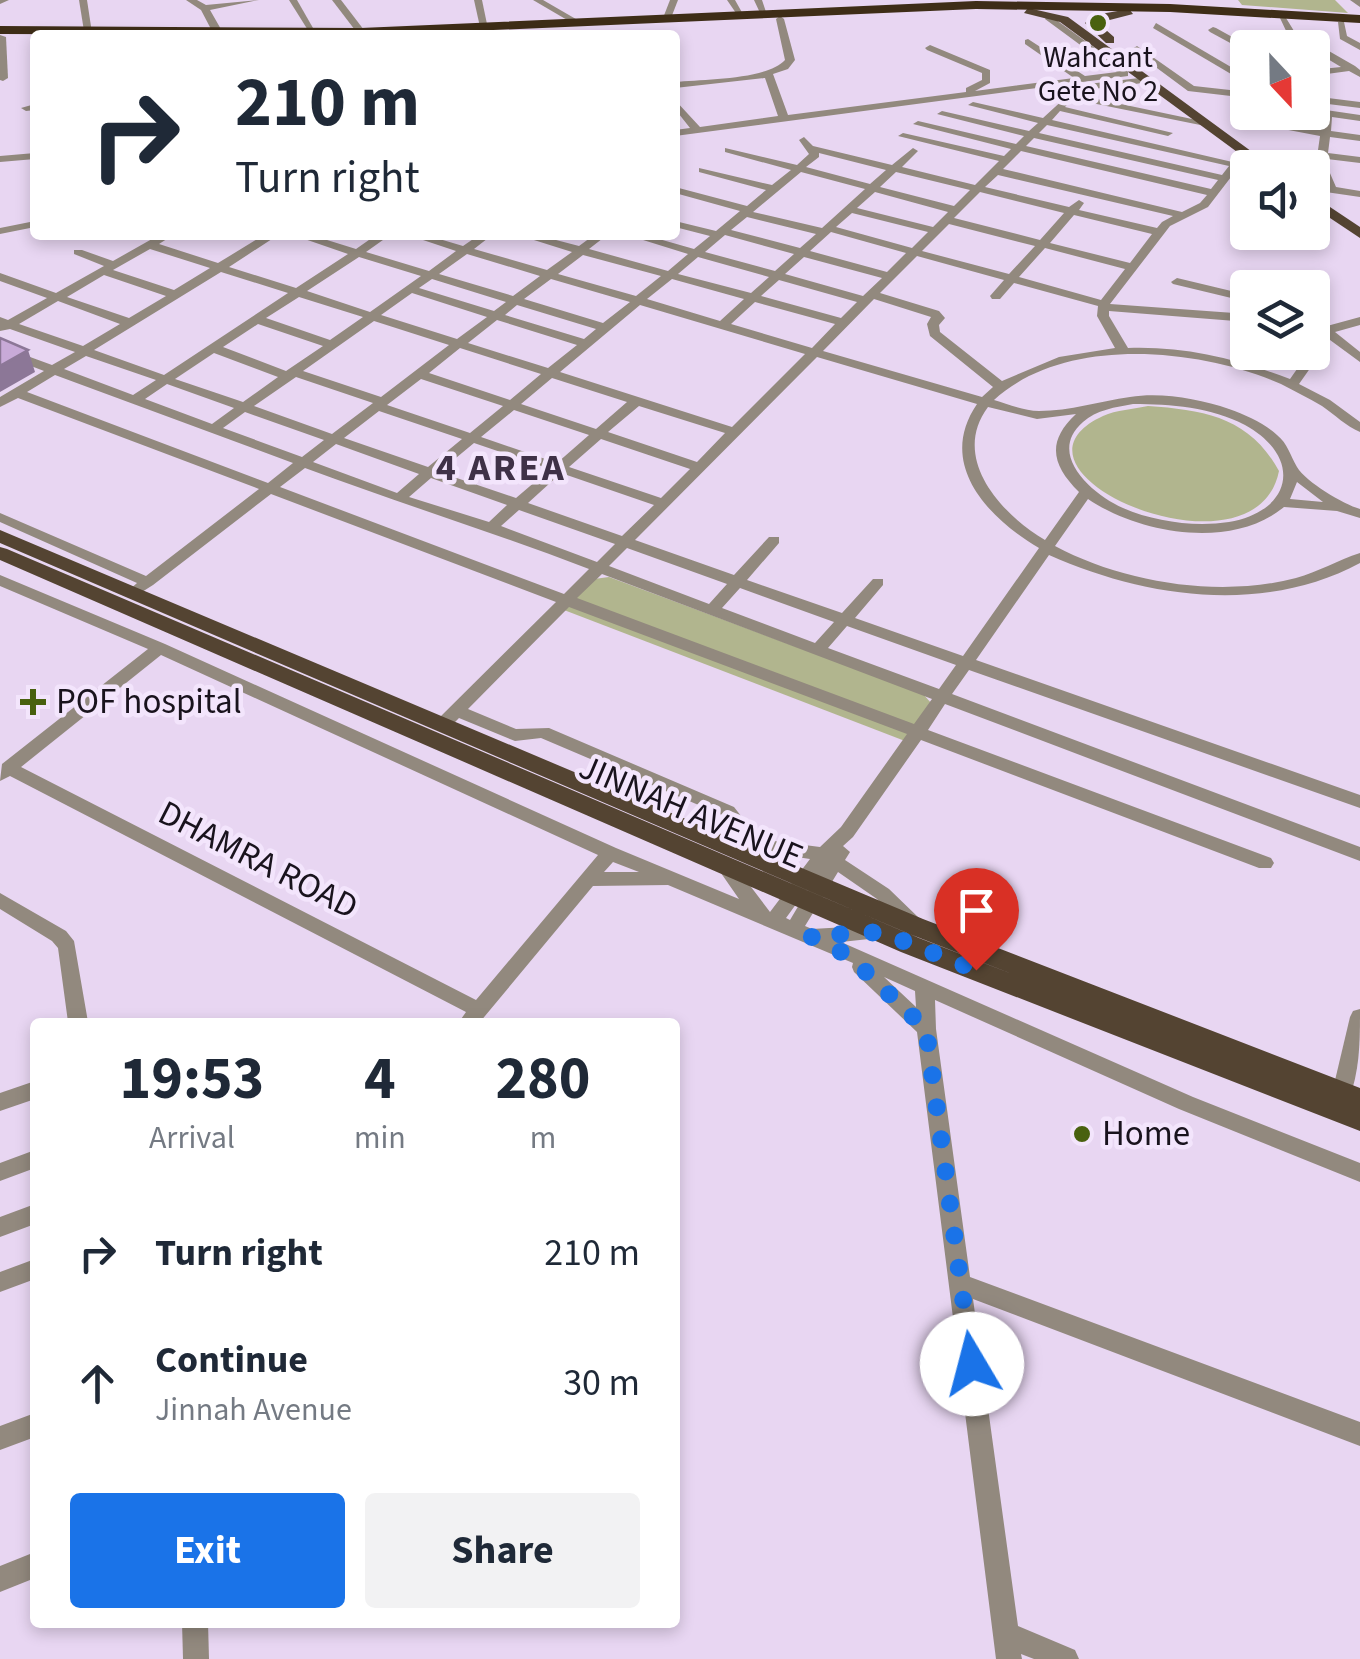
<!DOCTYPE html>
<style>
:root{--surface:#fff;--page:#f2f2f3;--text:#1f2937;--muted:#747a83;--accent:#1a73e8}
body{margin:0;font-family:"Source Sans 3",sans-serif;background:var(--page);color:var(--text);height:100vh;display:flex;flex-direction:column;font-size:38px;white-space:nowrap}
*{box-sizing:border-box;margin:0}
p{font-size:32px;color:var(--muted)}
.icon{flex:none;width:55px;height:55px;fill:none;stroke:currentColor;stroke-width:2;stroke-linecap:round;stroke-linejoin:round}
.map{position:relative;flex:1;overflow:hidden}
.drawer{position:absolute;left:30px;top:1018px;width:650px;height:610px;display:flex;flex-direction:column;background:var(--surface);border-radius:10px;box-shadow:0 5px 15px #0003}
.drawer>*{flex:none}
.guide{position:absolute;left:30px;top:30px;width:650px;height:210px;border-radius:10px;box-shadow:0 5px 15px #0003;background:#fff;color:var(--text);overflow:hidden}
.needle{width:65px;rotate:158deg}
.controls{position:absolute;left:1230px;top:30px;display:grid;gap:20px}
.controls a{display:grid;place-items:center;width:100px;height:100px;border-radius:10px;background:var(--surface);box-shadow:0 5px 15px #0003;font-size:50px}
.pin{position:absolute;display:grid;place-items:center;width:85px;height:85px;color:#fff;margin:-102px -42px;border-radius:50% 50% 50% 0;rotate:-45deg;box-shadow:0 0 10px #0007}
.pin .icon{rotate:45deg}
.me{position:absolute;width:110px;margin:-55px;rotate:352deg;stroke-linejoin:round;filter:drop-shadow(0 0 8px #0008)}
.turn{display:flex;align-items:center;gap:35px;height:210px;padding:0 40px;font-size:45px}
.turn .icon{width:130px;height:130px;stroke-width:2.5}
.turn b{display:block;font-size:70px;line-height:85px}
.eta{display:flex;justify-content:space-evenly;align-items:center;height:170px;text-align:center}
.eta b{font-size:60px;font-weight:700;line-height:70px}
.cta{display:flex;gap:20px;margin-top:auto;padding:20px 40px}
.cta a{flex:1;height:115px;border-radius:10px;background:var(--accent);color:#fff;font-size:40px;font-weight:700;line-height:115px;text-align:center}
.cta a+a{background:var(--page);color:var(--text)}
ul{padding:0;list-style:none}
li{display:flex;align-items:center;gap:30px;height:130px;padding:0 40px}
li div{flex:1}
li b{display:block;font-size:38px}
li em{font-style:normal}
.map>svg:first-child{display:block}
.green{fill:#b1b58e}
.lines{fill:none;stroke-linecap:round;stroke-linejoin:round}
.minor{fill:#92897e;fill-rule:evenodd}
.major{fill:#544432;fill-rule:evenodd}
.highway{fill:#3e2d17;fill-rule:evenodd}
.shaded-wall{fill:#8c7797}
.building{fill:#c8aad8;stroke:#8c7797;stroke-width:2.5}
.route{stroke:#1a73e8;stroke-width:18;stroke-dasharray:0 32.4}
.poi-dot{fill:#49610f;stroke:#f3e5fc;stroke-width:4}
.labels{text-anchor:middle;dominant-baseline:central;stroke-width:9;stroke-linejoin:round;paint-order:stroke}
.far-poi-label{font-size:30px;fill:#19131d;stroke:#f3e5fc}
.poi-label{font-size:35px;fill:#19131d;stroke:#f3e5fc;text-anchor:start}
.street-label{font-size:35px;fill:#19131d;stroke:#f3e5fc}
.far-district-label{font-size:38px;font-weight:bold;letter-spacing:2.5px;fill:#3f3147;stroke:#f3e5fc}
</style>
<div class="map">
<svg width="1360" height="1659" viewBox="0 0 1360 1659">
<rect width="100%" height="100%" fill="#e8d6f2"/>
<g class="green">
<polygon points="1238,0 1335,0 1348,13 1242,5"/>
<path d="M1148,406C1206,410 1250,418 1279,471C1256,588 982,472 1103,416C1116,410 1134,409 1148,406Z"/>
<polygon points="609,577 923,694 932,704 905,741 564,610 594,579"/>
</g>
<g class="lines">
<g class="minor">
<polygon points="0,0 9,0 0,4"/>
<polygon points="79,0 87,0 92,33 84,31"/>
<polygon points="186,0 197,0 206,5 259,0 210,10 222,31 217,34 212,31 201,10"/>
<polygon points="289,0 297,0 317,35 311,35"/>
<polygon points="332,0 341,0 364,30 364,34 358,34"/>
<polygon points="474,0 482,0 488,29 480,27"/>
<polygon points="533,0 543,0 581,22 574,24"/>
<polygon points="670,0 678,0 671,18 667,21 663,18"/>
<polygon points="727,0 735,0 744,16 738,16"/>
<polygon points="754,0 762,0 767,15 761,15"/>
<polygon points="1350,0 1360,0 1360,7"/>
<path d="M1048,14L1128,72V76L675,136V130L690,128L675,109V100L700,127L778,116L765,78L675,88V82C704,79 766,80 785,60L776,19L780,16L784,19L795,60L788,69L773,74L788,115L966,92V88L982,80V73L927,50L925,48L930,45L990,70V83L975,91L1074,78L1025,44V40L1028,39L1085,76L1117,72L1045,19Z"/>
<polygon points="1280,18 1286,18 1294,31 1355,66 1360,70 1360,77 1349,71 1312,76 1312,70 1341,67 1288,35"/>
<polygon points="1338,22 1344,22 1347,36 1360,43 1360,50 1340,39"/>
<polygon points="1156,23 1248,77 1248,84 1153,28"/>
<polygon points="1213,27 1216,28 1252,48 1245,51 1210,32 1208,30"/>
<polygon points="0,35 6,37 8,78 3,81 0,80"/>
<polygon points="1137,46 1194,86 1248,92 1248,98 1188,91 1134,51 1132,49"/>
<path d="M1148,77L1151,78V82L1085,90L1078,95L1211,123L1216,126L1215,128L1072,99L1065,107L1173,133L1168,136L1060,111L1052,120L1241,164L1208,207L1170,226L1110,304L1248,314V322L1109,311V316L1128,348C1185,346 1237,359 1290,379L1309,352H1312V347L1322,334L1312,326V316L1327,326L1360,317V325L1335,332L1360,352V362L1330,340L1299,384L1330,400L1360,422V432C1346,426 1335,415 1322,406C1309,398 1294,391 1281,384C1199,348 1065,335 994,400C1008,404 1024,411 1039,411C1070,411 1100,401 1130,397C1162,392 1199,399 1229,409C1246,415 1264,423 1277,435C1288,444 1290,455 1297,467C1306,482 1343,504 1360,509V518L1337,511L1284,507C1232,550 1140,534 1088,499L1055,546C1124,583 1220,598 1296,578C1318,572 1338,560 1360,553V563C1263,615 1146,598 1049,555L976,660L1360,795V808L969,670L952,694L1360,847V861L945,704L928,730L1271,858L1274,863L1271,868H1259L921,740L853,837L843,846L850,852L845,860L889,889L919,918L921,923L919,928H905L877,899L838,872L805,926L812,929L881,925L888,927L890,932L888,937L841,942L1193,1097L1360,1163V1182L1179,1109L935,1000L936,1029L970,1277L1360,1422V1446L973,1299L1018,1626L1075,1650L1079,1659H1034L1021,1654L1022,1659H996L917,1032L854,972L852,967L853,963L668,885L593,886L480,1022H459L466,1012L10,776L0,781L2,764L148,649L0,586V575L165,644L616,848L739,899L714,863L717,858H729L770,912L810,859L737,848L734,843L739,838L722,815L541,738L515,741L459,718L449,728H437L435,724L437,720L556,602L271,494L153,585L134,597L127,592L137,583L0,522V513L146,576L259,489L18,398L0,407V397L44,371L0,354V346L52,365L75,352L10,329L0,331V317L8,320L47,298L0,281V273L56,293L104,266L74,254V250H82L113,261L159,235H173L159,244L218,263L264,235H278L229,267L296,288L348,254L293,235H311L356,249L376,235H390L366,252L429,271L456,251L408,235H426L463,246L479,235H492L474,249L547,270L572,252L518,235H537L579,246L594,235H607L589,249L668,271L688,254L627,235H645L694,249L710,236L675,227V221L716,231L740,211L675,193V187L747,206L766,190L699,172V168L772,185L791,170L725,152V148L797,165L809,154L799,140L804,137L813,146L892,165L913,148L918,151L902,167L975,185L999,161L898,136L903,133L1004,156L1011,149L913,124L918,121L1016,144L1024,136L937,114L942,111L1029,131L1038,123L968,105L973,102L1043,118L1079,85ZM1047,125L1229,166L1222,175L1039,133ZM1034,138L1218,180L1211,189L1026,146ZM1021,151L1207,195L1200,203L1182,212L1003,169ZM819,153L886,170L870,184L806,167L819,157ZM801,172L865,189L822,228L753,212ZM896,172L970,190L954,206L880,187ZM998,175L1173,216L1162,222L1157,228L1079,210L1084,203L1079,200L1069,207L985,187ZM875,192L948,212L933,227L857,208ZM980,192L1064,213L1040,240L954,218ZM852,213L928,232L912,248L836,227ZM1074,215L1152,234L1130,263L1050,243ZM747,217L816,234L800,248L731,230ZM949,224L1035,246L1009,274L922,251ZM831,232L906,253L887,272L810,251ZM725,235L794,254L775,271L705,252ZM1045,248L1125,269L1101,300L1019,277ZM150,249L210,268L174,290L113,270ZM467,254L540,276L513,296L439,274ZM583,255L661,276L636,296L558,274ZM917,256L1004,280L990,296L992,299H1000L1014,283L1098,306L1097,316L1115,348L1059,357L1002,381L940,332L939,325L945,318L939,311L880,293ZM359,257L421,276L370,312L307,291ZM698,257L769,277L751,293L678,274ZM804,257L882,278L863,296L785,274ZM221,272L288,293L164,375L94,350ZM104,275L166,296L129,318L67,297ZM432,279L506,302L494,311L419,288ZM551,279L630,302L603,323L524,299ZM672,279L744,299L720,321L647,299ZM779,280L857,302L841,318L761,296ZM412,293L487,317L457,339L381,315ZM299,297L363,317L330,340L266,318ZM874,299L931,317L927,324L930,336L993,387L982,397L823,351ZM58,301L120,324L83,346L19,324ZM755,302L835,324L812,348L731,324ZM517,305L596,329L584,339L505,315ZM640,305L805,354L732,427L560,372ZM497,320L577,345L548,368L468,343ZM374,321L449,345L381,397L303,371ZM258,324L323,346L286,371L223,347ZM460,348L541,374L510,400L429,373ZM214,353L278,377L243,402L175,379ZM86,356L156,380L133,395L64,369ZM817,357L977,404C936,464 988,518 1039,548L963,656L855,618L883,585V579H873L842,613L747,580L779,543V537H769L734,575L635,540ZM55,375L293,463L268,483L27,392ZM296,377L373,403L332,434L254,406ZM552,378L627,402L596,429L521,404ZM421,379L503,406L470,433L387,405ZM167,384L234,408L212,424L145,399ZM1133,404C1171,404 1211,407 1245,425C1303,457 1293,511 1229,522C1195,527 1155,522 1123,508C1092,494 1046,454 1083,422C1096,410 1116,407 1133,404ZM639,406L725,433L697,462L608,432ZM988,407L1037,419L1076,414C1046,442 1052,465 1079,492L1045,540C1001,514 950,458 988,407ZM514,410L589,435L557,463L481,437ZM379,411L462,439L428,467L344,438ZM245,412L324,440L302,457L223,428ZM601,439L690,469L661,498L569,467ZM474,443L550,469L516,498L439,472ZM336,444L419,474L397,493L313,462ZM305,468C399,503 495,533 589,569L564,594L280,487ZM561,473L654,505L622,536L528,503ZM431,478L507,505L489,522L409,497ZM1297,482L1323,502L1290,499ZM519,510L615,544L597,562L501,526ZM627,548L727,584L709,604L609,566ZM602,574L932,699L914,724L577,598ZM740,588L834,622L815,643L722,608ZM569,607L907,734L841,827L820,847L759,839L734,807L549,728L516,729L468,709ZM847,626L956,665L939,689L828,648ZM161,655L598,855L476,1000L21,767ZM613,862L639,872H604ZM815,878L790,920L786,918ZM884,977L915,991L916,1007Z"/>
<polygon points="1312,96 1360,102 1360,108 1312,102"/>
<polygon points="35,104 35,110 26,111 21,108"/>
<polygon points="1312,108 1360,115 1360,121 1332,117 1331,131 1360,135 1360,141 1330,137 1328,153 1360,157 1360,163 1327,159 1326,164 1336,187 1360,191 1360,197 1312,190 1312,184 1325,186 1316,164 1320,136 1278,128 1283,125 1321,130 1323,116 1308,113 1312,112"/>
<polygon points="35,153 35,159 0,162 0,156"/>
<polygon points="35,221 35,227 0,234 0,228"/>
<polygon points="1177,278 1248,295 1248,302 1173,284 1171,282"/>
<polygon points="0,893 66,931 74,941 88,1022 68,1022 58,948 52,941 0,909"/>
<path d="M1360,1009C1360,1040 1360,1070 1349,1099L1342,1102L1335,1099L1332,1093L1350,1017L1353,1011Z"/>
<polygon points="35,1081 35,1099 0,1111 0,1093"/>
<polygon points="35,1150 35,1168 0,1181 0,1163"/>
<polygon points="35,1204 35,1224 0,1237 0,1217"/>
<polygon points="35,1259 35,1279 0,1292 0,1272"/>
<polygon points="35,1413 35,1437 0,1450 0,1426"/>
<polygon points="35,1552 35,1578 0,1592 0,1566"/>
<polygon points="182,1622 208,1622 209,1659 183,1659"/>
</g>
<g class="major">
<polygon points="1028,8 1068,17 1274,168 1259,168 1060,22 1024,13"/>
<polygon points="1129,9 1133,14 1098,23 1114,37 1114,43 1106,43 1085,23 1095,15"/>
<polygon points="1312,195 1360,227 1360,238 1312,206"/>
<polygon points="0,530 923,919 1360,1088 1360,1131 901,952 0,560 0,547 7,549 919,938 1074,998 907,933 0,543"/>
</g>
<polygon class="highway" points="976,1 1170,4 1360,15 1360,23 1170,12 976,9 381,35 0,34 0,26 361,28"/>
</g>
<polygon class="shaded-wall" points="28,350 35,372 0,392 0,366"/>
<polygon class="building" points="0,338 28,350 0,366"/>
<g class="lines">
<polyline class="route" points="972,1364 926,1029 849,956 810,936 881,932 976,970"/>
</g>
<g class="poi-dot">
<circle cx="1098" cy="23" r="10"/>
<path d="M28 687h10v10h10v10h-10v10h-10v-10h-10v-10h10z"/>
<circle cx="1082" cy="1134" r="10"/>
</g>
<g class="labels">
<g class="far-poi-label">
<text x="1098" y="57">Wahcant<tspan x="1098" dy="34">Gete No 2</tspan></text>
</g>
<g class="poi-label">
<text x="56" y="702">POF hospital</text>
<text x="1102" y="1134">Home</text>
</g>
<g class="street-label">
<text transform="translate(691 812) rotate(23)">JINNAH AVENUE</text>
<text transform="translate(258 860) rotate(27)">DHAMRA ROAD</text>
</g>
<g class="far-district-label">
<text x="501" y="468">4 AREA</text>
</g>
</g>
</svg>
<div class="controls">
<a><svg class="needle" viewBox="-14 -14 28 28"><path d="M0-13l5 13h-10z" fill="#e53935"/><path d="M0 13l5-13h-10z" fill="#747a83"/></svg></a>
<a><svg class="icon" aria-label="sound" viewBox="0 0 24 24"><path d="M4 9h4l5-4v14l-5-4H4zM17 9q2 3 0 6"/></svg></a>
<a><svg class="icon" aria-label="layers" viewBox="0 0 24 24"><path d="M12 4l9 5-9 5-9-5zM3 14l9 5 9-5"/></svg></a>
</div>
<div class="pin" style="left:976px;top:970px;background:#d93025"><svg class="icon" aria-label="arrive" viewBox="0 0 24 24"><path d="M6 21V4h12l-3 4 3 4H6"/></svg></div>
<svg class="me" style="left:972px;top:1364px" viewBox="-20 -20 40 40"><circle r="19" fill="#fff"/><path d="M0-13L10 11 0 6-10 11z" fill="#1a73e8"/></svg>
<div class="guide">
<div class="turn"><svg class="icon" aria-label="right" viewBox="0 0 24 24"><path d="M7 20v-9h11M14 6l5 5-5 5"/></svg><div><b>210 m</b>Turn right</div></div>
</div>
<section class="drawer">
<div class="eta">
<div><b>19:53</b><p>Arrival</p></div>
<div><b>4</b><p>min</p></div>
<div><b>280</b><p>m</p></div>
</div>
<ul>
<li><svg class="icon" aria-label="right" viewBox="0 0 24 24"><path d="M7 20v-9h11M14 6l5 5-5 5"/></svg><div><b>Turn right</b></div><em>210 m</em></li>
<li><svg class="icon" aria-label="ahead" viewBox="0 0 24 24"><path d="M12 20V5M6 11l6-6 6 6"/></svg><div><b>Continue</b><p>Jinnah Avenue</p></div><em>30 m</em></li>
</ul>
<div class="cta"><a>Exit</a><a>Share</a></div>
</section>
</div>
